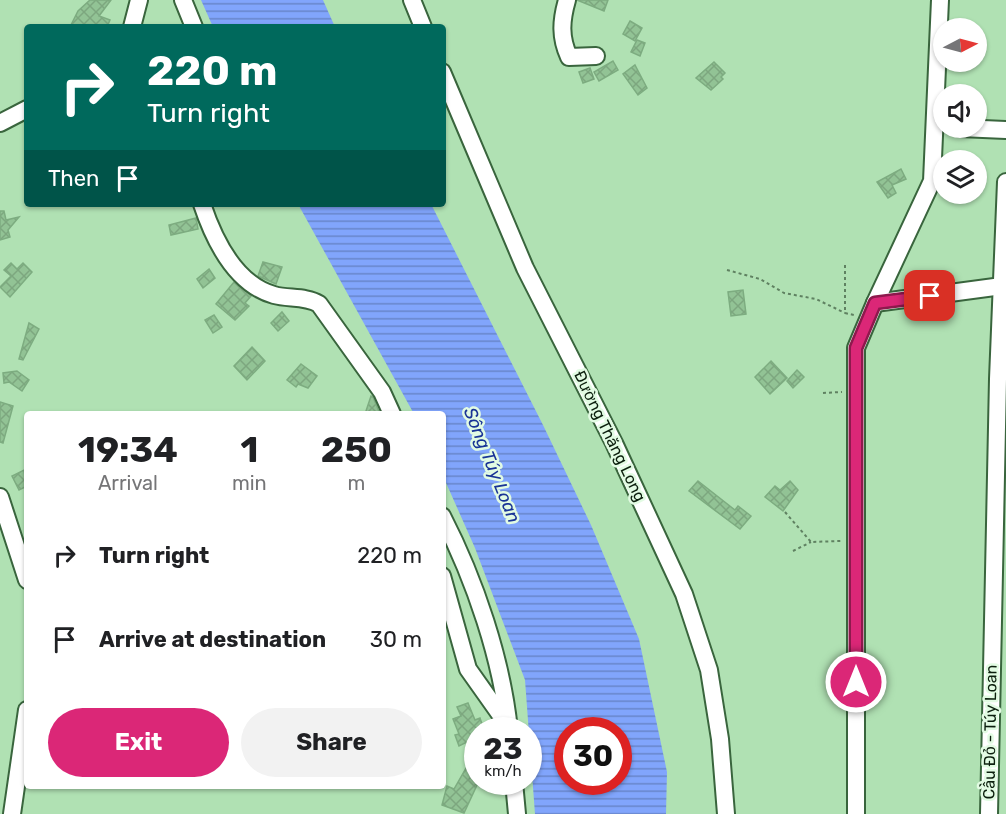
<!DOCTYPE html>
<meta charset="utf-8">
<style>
:root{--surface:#fff;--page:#f2f2f2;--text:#202124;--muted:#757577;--accent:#db2777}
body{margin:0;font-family:Rubik,sans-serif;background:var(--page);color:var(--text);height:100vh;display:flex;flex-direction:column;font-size:22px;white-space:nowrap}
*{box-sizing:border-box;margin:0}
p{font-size:20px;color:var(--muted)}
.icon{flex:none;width:33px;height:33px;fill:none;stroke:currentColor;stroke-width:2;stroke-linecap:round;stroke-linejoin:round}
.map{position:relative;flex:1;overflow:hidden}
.sheet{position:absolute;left:24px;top:411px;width:422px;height:378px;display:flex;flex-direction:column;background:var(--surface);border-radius:6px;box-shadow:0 2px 4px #0004}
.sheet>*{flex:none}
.hud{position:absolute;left:24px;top:24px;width:422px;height:183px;border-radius:6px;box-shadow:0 2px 4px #0004;background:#00695c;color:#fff;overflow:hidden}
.needle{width:39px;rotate:84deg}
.controls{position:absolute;left:933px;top:18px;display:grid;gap:12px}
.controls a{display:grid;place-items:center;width:54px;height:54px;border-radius:50%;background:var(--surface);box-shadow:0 2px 4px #0004;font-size:30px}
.speed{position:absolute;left:464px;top:717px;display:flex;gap:12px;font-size:30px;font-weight:700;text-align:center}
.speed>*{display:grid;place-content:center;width:78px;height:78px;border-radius:50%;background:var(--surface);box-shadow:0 2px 4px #0004;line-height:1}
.speed small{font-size:15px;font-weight:400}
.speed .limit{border:9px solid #d22;background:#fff;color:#111}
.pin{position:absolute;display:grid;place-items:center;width:51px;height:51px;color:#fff;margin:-26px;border-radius:12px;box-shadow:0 3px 9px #0006}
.me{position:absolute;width:66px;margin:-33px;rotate:0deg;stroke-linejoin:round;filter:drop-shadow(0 0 4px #0008)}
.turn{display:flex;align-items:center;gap:21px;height:126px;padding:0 24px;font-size:27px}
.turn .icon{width:78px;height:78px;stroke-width:2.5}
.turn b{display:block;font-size:42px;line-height:51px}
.then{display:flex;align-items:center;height:57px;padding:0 24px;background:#0003;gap:12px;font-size:22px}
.eta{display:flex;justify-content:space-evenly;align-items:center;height:102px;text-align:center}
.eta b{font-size:36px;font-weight:700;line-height:42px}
.primary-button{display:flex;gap:12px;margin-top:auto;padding:12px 24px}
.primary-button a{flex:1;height:69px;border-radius:36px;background:var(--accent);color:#fff;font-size:24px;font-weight:700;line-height:69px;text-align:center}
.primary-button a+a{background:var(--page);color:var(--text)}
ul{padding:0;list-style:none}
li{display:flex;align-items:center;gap:18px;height:84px;padding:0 24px}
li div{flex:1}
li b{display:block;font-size:22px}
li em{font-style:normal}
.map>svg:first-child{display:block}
.water{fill:url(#water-rules);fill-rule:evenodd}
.building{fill:url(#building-cross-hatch);stroke:#7dac80;stroke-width:1.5}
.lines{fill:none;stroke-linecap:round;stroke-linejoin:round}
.minor-casing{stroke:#39653d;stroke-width:20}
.path{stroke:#5f8161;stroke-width:2;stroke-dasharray:3 3;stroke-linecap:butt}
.minor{stroke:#fff;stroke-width:16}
.route-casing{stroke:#8e194d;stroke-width:15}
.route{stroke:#db2777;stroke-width:10}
.labels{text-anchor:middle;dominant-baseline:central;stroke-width:5;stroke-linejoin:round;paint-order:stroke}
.street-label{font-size:16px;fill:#0b1e0d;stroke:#e2fbe3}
.water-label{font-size:18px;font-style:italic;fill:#193496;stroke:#e2fbe3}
</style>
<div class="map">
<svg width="1006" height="814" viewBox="0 0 1006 814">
<defs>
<pattern id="water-rules" width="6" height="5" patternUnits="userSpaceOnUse" patternTransform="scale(1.5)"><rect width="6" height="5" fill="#81a5fc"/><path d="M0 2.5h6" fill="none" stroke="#6886ca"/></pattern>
<pattern id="building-cross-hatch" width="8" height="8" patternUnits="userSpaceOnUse" patternTransform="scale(1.5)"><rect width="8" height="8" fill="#92c395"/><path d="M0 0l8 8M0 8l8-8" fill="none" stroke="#7da77f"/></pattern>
</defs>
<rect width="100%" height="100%" fill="#b0e1b3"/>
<g class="water">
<polygon points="201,0 323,0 335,27 213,27"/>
<path d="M298,204H431L543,425L591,525L639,639L667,772L666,814H535L525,680L475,548L443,476L442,414H414ZM567,730H618V782H567Z"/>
</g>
<g class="building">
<polygon points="90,0 111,0 99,16 110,20 107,27 70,27 78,11"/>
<polygon points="577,0 608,0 604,11"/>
<polygon points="630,21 642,28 635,41 623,34"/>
<polygon points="637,40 645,43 640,56 631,52"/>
<polygon points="613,61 618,70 599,81 594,72"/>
<polygon points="714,62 725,73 721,77 723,79 711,90 696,78"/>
<polygon points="635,65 647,88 638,95 623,74"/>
<polygon points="590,68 594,79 583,83 579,72"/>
<polygon points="901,169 906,179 892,185 896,193 888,198 877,182"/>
<polygon points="0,211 4,211 6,220 19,217 8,230 10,237 0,240"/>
<polygon points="196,218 198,229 171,235 169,225"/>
<polygon points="263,262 282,267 276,284 258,276"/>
<polygon points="11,263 17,269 23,263 32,272 10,297 0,287 11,276 4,270"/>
<polygon points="209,269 215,278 203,288 197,279"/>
<polygon points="234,282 251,296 245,303 249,306 235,320 216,304"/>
<polygon points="743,290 746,314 731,316 728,292"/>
<polygon points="282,312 289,321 278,331 271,323"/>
<polygon points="214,315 222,327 213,333 205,320"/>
<polygon points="29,323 39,329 23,360 19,359"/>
<polygon points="252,347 265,361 247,380 234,366"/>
<polygon points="771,361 787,378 770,394 755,377"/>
<polygon points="301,364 317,376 308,388 298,384 296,387 287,380"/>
<polygon points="797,370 804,377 793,388 787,381"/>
<polygon points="17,371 29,380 22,391 9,382 4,383 3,373"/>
<polygon points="371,396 373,397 380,414 365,414"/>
<polygon points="0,402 13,406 3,443 0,442"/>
<polygon points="24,470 27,486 19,490 12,476"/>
<polygon points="698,481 735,510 738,506 751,516 740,529 689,491"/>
<polygon points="790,481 798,490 783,511 765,497 775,486 780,490"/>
<polygon points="468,703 475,720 480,718 484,730 477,730 477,737 459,746 455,735 459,734 453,719 461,716 457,707"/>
<polygon points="477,749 477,785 464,813 442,805 447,786 454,789"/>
</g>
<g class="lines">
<defs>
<g id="minor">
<polyline points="183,0 194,27"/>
<polyline points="412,0 423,27"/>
<path d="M567,0C561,21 560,37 569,57L596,56"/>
<polyline points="132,27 139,0"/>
<polyline points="442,72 525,268 614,443 684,594 709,670 720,739 726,814"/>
<polyline points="0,123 27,109"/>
<polyline points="960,128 1006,130"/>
<path d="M202,204C214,240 235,284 274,295C288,299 306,296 319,304L382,392L392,414"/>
<polyline points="875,303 932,181 940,0"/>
<polyline points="0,497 27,580"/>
<path d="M442,516C475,580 502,660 509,730"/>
<polyline points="442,576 468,669 507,724"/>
<polyline points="514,782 517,814"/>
<polyline points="12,814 27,710"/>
<polyline points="856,814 856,348 875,303 1002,286"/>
<polyline points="989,814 998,379 1006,182"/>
</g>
</defs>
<use href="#minor" class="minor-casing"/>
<g class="path">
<polyline points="845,265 845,313 854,315"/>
<polyline points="727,270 760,279 784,293 816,299 845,313"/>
<polyline points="823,393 842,392"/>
<polyline points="785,512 811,542 841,541"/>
<polyline points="793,551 811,542"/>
</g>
<use href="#minor" class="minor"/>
</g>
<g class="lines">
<defs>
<polyline id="route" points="856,682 856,348 875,303 930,296"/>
</defs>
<use href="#route" class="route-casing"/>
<use href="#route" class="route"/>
</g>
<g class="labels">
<g class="street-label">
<text transform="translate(610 436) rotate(64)">Đường Thăng Long</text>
<text transform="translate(990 732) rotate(-89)">Cầu Đỏ - Túy Loan</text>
</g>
<g class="water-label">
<text transform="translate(492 465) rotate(68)">Sông Túy Loan</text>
</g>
</g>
</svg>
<div class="controls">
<a><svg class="needle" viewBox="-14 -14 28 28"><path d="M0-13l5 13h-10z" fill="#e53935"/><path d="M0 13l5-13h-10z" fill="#757577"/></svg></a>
<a><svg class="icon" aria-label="sound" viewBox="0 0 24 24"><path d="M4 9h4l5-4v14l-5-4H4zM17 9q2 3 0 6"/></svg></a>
<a><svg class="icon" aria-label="layers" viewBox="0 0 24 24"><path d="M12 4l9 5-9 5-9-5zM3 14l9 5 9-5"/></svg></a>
</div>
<div class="speed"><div>23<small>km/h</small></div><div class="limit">30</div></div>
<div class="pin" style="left:930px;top:296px;background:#d93025"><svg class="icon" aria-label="arrive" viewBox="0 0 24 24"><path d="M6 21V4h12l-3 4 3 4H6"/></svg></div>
<svg class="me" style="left:856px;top:682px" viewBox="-20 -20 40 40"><circle r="17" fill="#db2777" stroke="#fff" stroke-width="3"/><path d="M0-11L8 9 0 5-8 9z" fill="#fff"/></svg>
<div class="hud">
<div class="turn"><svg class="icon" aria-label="right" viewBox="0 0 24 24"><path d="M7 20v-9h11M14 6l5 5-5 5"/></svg><div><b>220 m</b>Turn right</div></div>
<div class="then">Then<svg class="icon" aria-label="arrive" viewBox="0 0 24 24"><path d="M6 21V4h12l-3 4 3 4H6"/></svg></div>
</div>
<section class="sheet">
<div class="eta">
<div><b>19:34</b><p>Arrival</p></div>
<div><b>1</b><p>min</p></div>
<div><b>250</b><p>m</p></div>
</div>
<ul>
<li><svg class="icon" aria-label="right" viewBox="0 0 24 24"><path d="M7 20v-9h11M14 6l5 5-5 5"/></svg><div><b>Turn right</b></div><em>220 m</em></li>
<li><svg class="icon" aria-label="arrive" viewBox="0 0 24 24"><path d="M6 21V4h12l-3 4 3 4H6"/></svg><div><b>Arrive at destination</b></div><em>30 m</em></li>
</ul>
<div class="primary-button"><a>Exit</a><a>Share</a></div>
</section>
</div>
